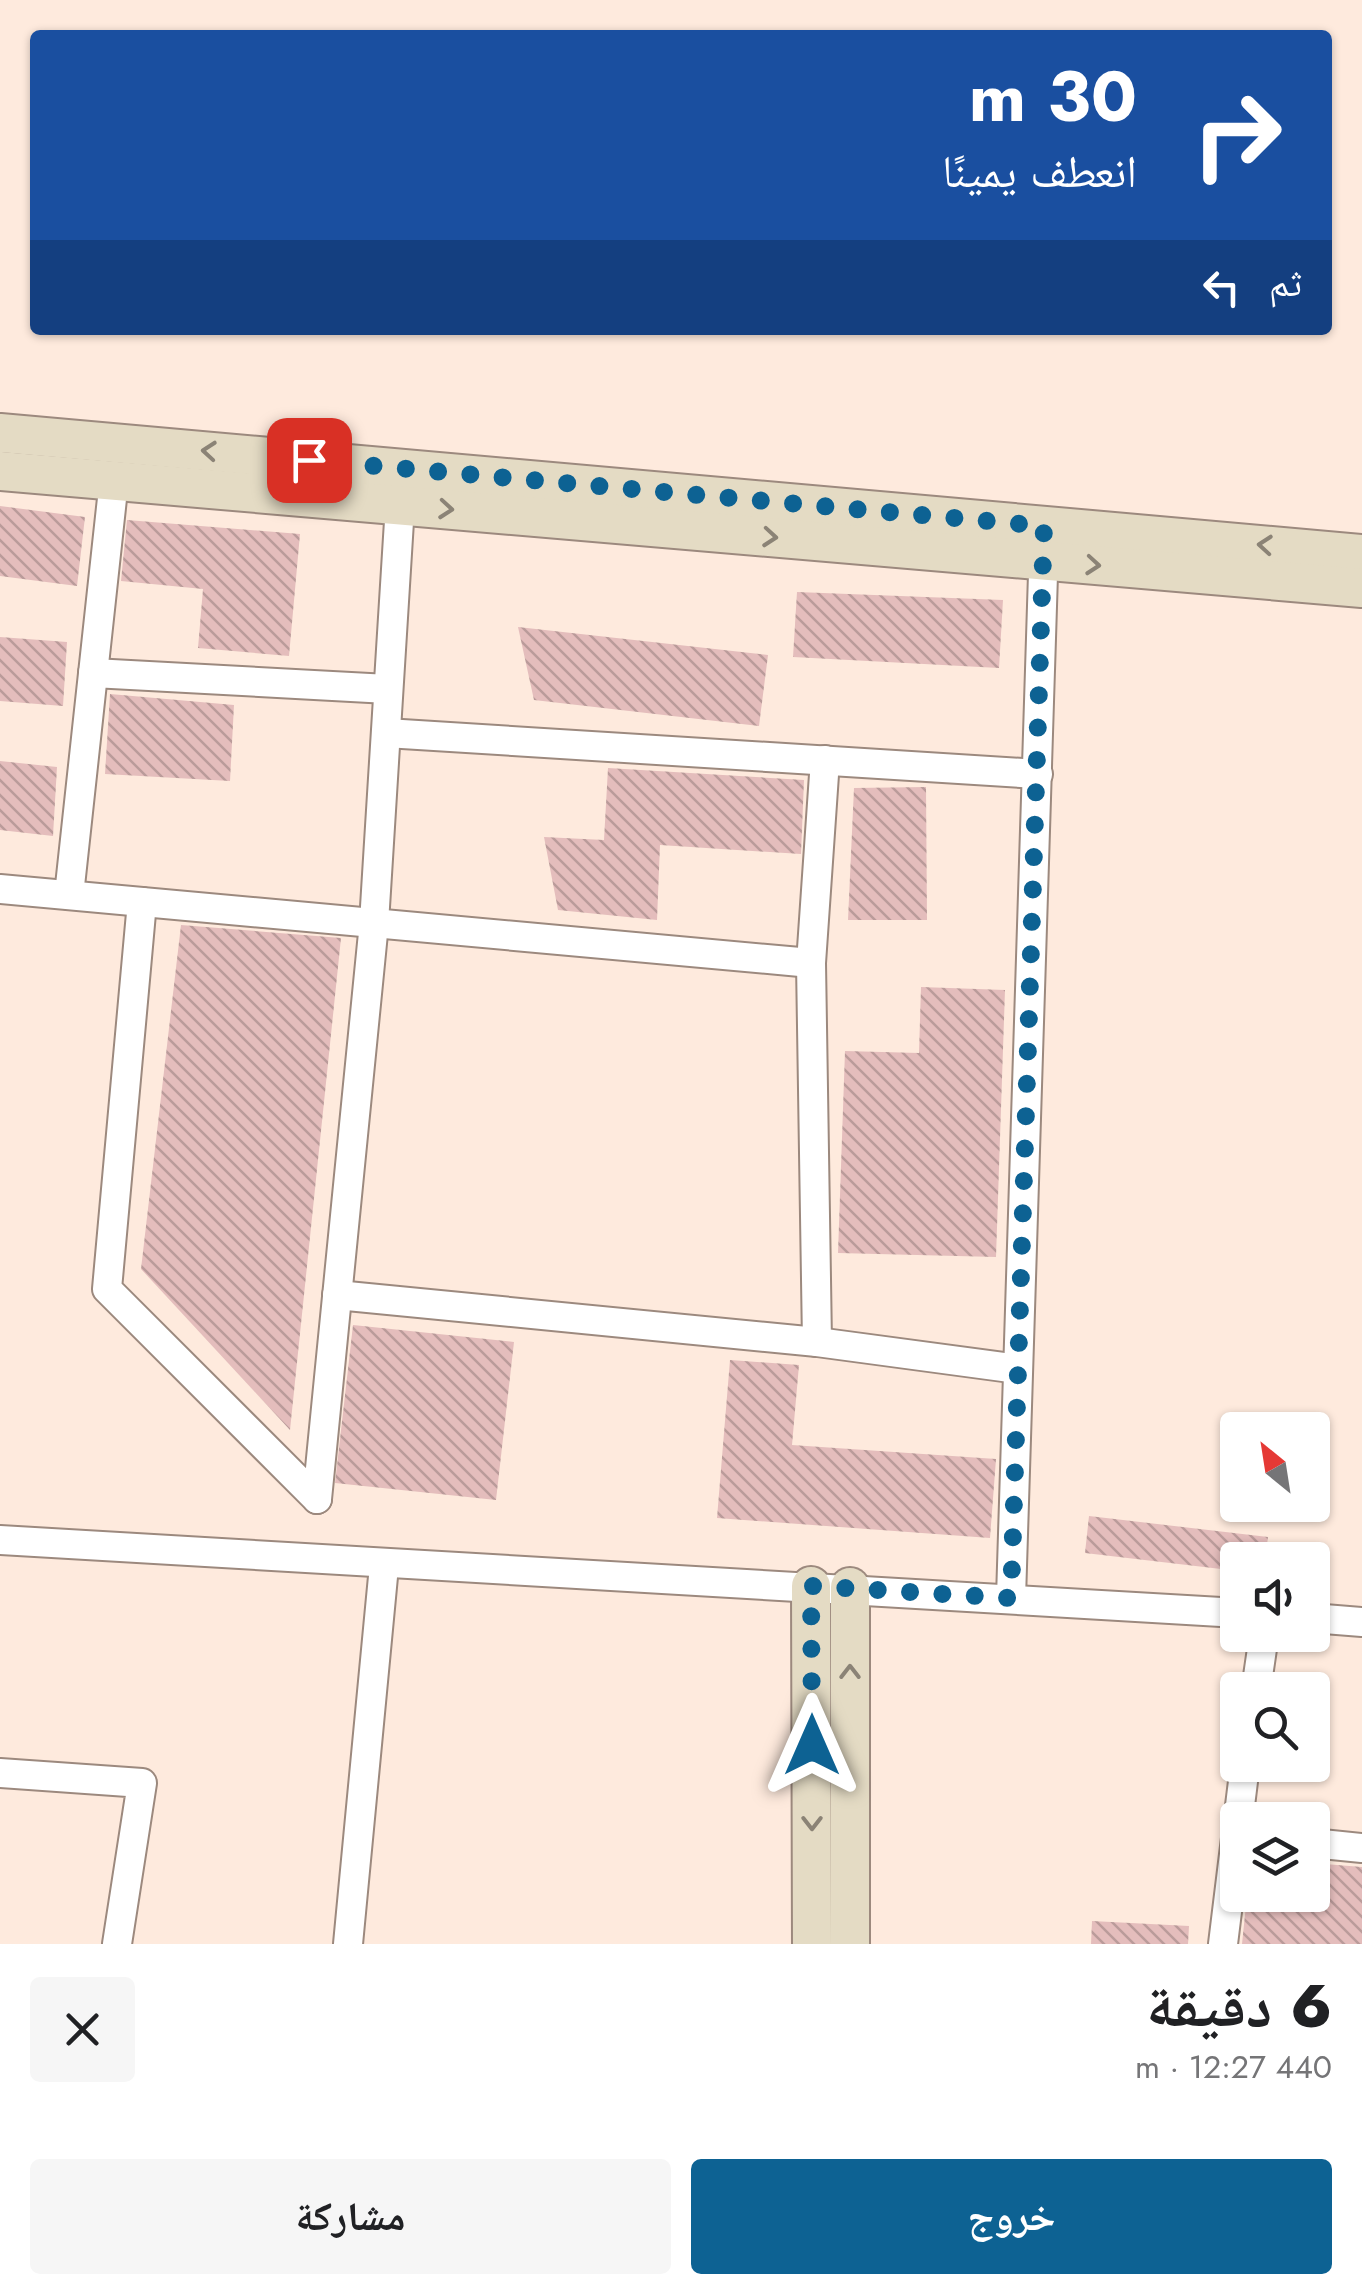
<!DOCTYPE html>
<html lang="ar">
<meta charset="utf-8">
<style>
:root{--surface:#fff;--page:#f6f6f6;--text:#202124;--muted:#757577;--accent:#0d6293}
body{margin:0;font-family:Jost,"Noto Naskh Arabic",sans-serif;background:var(--page);color:var(--text);direction:rtl;height:100vh;display:flex;flex-direction:column;font-size:38px;white-space:nowrap}
*{box-sizing:border-box;margin:0}
p{font-size:32px;color:var(--muted)}
.icon{flex:none;width:55px;height:55px;fill:none;stroke:currentColor;stroke-width:2;stroke-linecap:round;stroke-linejoin:round}
.map{position:relative;height:1944px;overflow:hidden;direction:ltr}
.panel{display:flex;flex-direction:column;background:var(--surface);flex:1}
.panel>*{flex:none}
.top-card{position:absolute;left:30px;top:30px;width:1302px;height:305px;border-radius:10px;box-shadow:0 2px 8px #0004;direction:rtl;background:#1a4fa0;color:#fff;overflow:hidden}
.needle{width:65px;rotate:330deg}
.tools{position:absolute;left:1220px;top:1412px;display:grid;gap:20px}
.tools a{display:grid;place-items:center;width:110px;height:110px;border-radius:10px;background:var(--surface);box-shadow:0 2px 8px #0004;font-size:50px}
.pin{position:absolute;display:grid;place-items:center;width:85px;height:85px;color:#fff;margin:-42px;border-radius:20px;box-shadow:0 5px 15px #0006}
.me{position:absolute;width:110px;margin:-55px;rotate:0deg;stroke-linejoin:round;filter:drop-shadow(0 0 8px #0008)}
.turn{display:flex;align-items:center;gap:35px;height:210px;padding:0 30px;font-size:45px}
.turn .icon{width:130px;height:130px;stroke-width:2.5}
.turn b{display:block;font-size:70px;line-height:85px}
.then{display:flex;align-items:center;height:95px;padding:0 30px;background:#0003;gap:20px;font-size:38px}
.round{display:grid;place-items:center;flex:none;width:105px;height:105px;border-radius:10px;background:var(--page)}
.summary{display:flex;align-items:center;justify-content:space-between;height:170px;padding:0 30px}
h1{font-size:60px;font-weight:800;line-height:75px}
.cta{display:flex;gap:20px;margin-top:auto;padding:20px 30px}
.cta a{flex:1;height:115px;border-radius:10px;background:var(--accent);color:#fff;font-size:40px;font-weight:800;line-height:115px;text-align:center}
.cta a+a{background:var(--page);color:var(--text)}
.map>svg:first-child{display:block}
.building{fill:url(#building-back-hatch)}
.lines{fill:none;stroke-linecap:round;stroke-linejoin:round}
.street-casing{stroke:#9c897e;stroke-width:32}
.secondary-casing{stroke:#9c897e;stroke-width:42}
.street{stroke:#fff;stroke-width:28}
.secondary{stroke:#e4dbc4;stroke-width:38}
.oneway{stroke:#8b8376}
.route{stroke:#0d6293;stroke-width:18;stroke-dasharray:0 32.4}
</style>
<div class="map">
<svg width="1362" height="1944" viewBox="0 0 1362 1944">
<defs>
<pattern id="building-back-hatch" width="6" height="6" patternUnits="userSpaceOnUse" patternTransform="scale(2.5)"><rect width="6" height="6" fill="#e4bdbc"/><path d="M-1 5l2 2M0 0l6 6M5-1l2 2" fill="none" stroke="#ba9b9a"/></pattern>
</defs>
<rect width="100%" height="100%" fill="#feeadd"/>
<g class="building">
<polygon points="0,506 85,517 77,586 0,576"/>
<polygon points="127,520 300,534 289,656 198,648 203,589 121,581"/>
<polygon points="797,592 1003,600 999,668 793,657"/>
<polygon points="518,627 768,655 759,726 534,700"/>
<polygon points="0,637 67,642 63,706 0,701"/>
<polygon points="110,694 234,705 230,781 105,774"/>
<polygon points="0,761 57,767 53,836 0,830"/>
<polygon points="608,768 804,780 801,854 660,845 657,920 558,910 544,837 604,840"/>
<polygon points="926,787 927,920 848,920 854,788"/>
<polygon points="181,925 341,938 290,1430 141,1269"/>
<polygon points="921,987 1005,990 996,1257 838,1253 845,1051 919,1053"/>
<polygon points="353,1325 514,1342 496,1500 335,1483"/>
<polygon points="730,1360 799,1365 792,1445 996,1459 990,1538 717,1518"/>
<polygon points="1089,1516 1268,1537 1265,1560 1238,1560 1238,1571 1085,1553"/>
<polygon points="1312,1863 1362,1867 1362,1944 1242,1944 1247,1895 1312,1895"/>
<polygon points="1092,1921 1189,1926 1188,1944 1091,1944"/>
</g>
<g class="lines">
<defs>
<g id="street">
<polyline points="93,673 388,689"/>
<polyline points="386,733 1038,774"/>
<polyline points="0,889 811,963"/>
<polyline points="69,895 114,480"/>
<polyline points="142,902 107,1289 317,1499"/>
<polyline points="337,1295 817,1342 1018,1369"/>
<polyline points="817,1342 811,963 825,760"/>
<polyline points="317,1499 374,923 400,505"/>
<polyline points="0,1540 1238,1613"/>
<polyline points="1011,1598 1044,542"/>
<polyline points="1312,1618 1362,1622"/>
<polyline points="1256,1690 1264,1635"/>
<polyline points="0,1773 142,1783 117,1944"/>
<polyline points="1312,1843 1362,1848"/>
<polyline points="348,1944 384,1566"/>
<polyline points="1223,1944 1245,1765"/>
</g>
<g id="secondary">
<polyline points="0,433 1362,554"/>
<polyline points="0,471 1362,588"/>
<polyline points="811,1586 812,1944"/>
<polyline points="850,1587 850,1944"/>
</g>
</defs>
<use href="#street" class="street-casing"/>
<use href="#secondary" class="secondary-casing"/>
<use href="#street" class="street"/>
<use href="#secondary" class="secondary"/>
</g>
<defs><path id="oneway-chevron" d="M-2-3.5L2.5 0L-2 3.5" fill="none" stroke-width="1.6" stroke-linecap="round" stroke-linejoin="round" transform="scale(2.5)"/></defs>
<g class="oneway">
<use href="#oneway-chevron" transform="translate(209 451) rotate(-175)"/>
<use href="#oneway-chevron" transform="translate(446 509) rotate(5)"/>
<use href="#oneway-chevron" transform="translate(770 537) rotate(5)"/>
<use href="#oneway-chevron" transform="translate(1265 545) rotate(-175)"/>
<use href="#oneway-chevron" transform="translate(1093 565) rotate(5)"/>
<use href="#oneway-chevron" transform="translate(850 1672) rotate(-90)"/>
<use href="#oneway-chevron" transform="translate(812 1823) rotate(90)"/>
</g>
<g class="lines">
<polyline class="route" points="309,460 1044,526 1011,1598 811,1586 812,1745"/>
</g>
</svg>
<div class="tools">
<a><svg class="needle" viewBox="-14 -14 28 28"><path d="M0-13l5 13h-10z" fill="#e53935"/><path d="M0 13l5-13h-10z" fill="#757577"/></svg></a>
<a><svg class="icon" aria-label="sound" viewBox="0 0 24 24"><path d="M4 9h4l5-4v14l-5-4H4zM17 9q2 3 0 6"/></svg></a>
<a><svg class="icon" aria-label="search" viewBox="0 0 24 24"><circle cx="10" cy="10" r="6"/><path d="M15 15l6 6"/></svg></a>
<a><svg class="icon" aria-label="layers" viewBox="0 0 24 24"><path d="M12 4l9 5-9 5-9-5zM3 14l9 5 9-5"/></svg></a>
</div>
<div class="pin" style="left:309px;top:460px;background:#d93025"><svg class="icon" aria-label="arrive" viewBox="0 0 24 24"><path d="M6 21V4h12l-3 4 3 4H6"/></svg></div>
<svg class="me" style="left:812px;top:1745px" viewBox="-20 -20 40 40"><path d="M0-17L14 15 0 8-14 15z" fill="#0d6293" stroke="#fff" stroke-width="4"/></svg>
<div class="top-card">
<div class="turn"><svg class="icon" aria-label="right" viewBox="0 0 24 24"><path d="M7 20v-9h11M14 6l5 5-5 5"/></svg><div><b>30 m</b>انعطف يمينًا</div></div>
<div class="then">ثم<svg class="icon" aria-label="left" viewBox="0 0 24 24"><path d="M17 20v-9H6M10 6l-5 5 5 5"/></svg></div>
</div>
</div>
<section class="panel">
<div class="summary"><div><h1>6 دقيقة</h1><p>440 m · 12:27</p></div><a class="round"><svg class="icon" aria-label="close" viewBox="0 0 24 24"><path d="M6 6l12 12M18 6L6 18"/></svg></a></div>
<div class="cta"><a>خروج</a><a>مشاركة</a></div>
</section>
